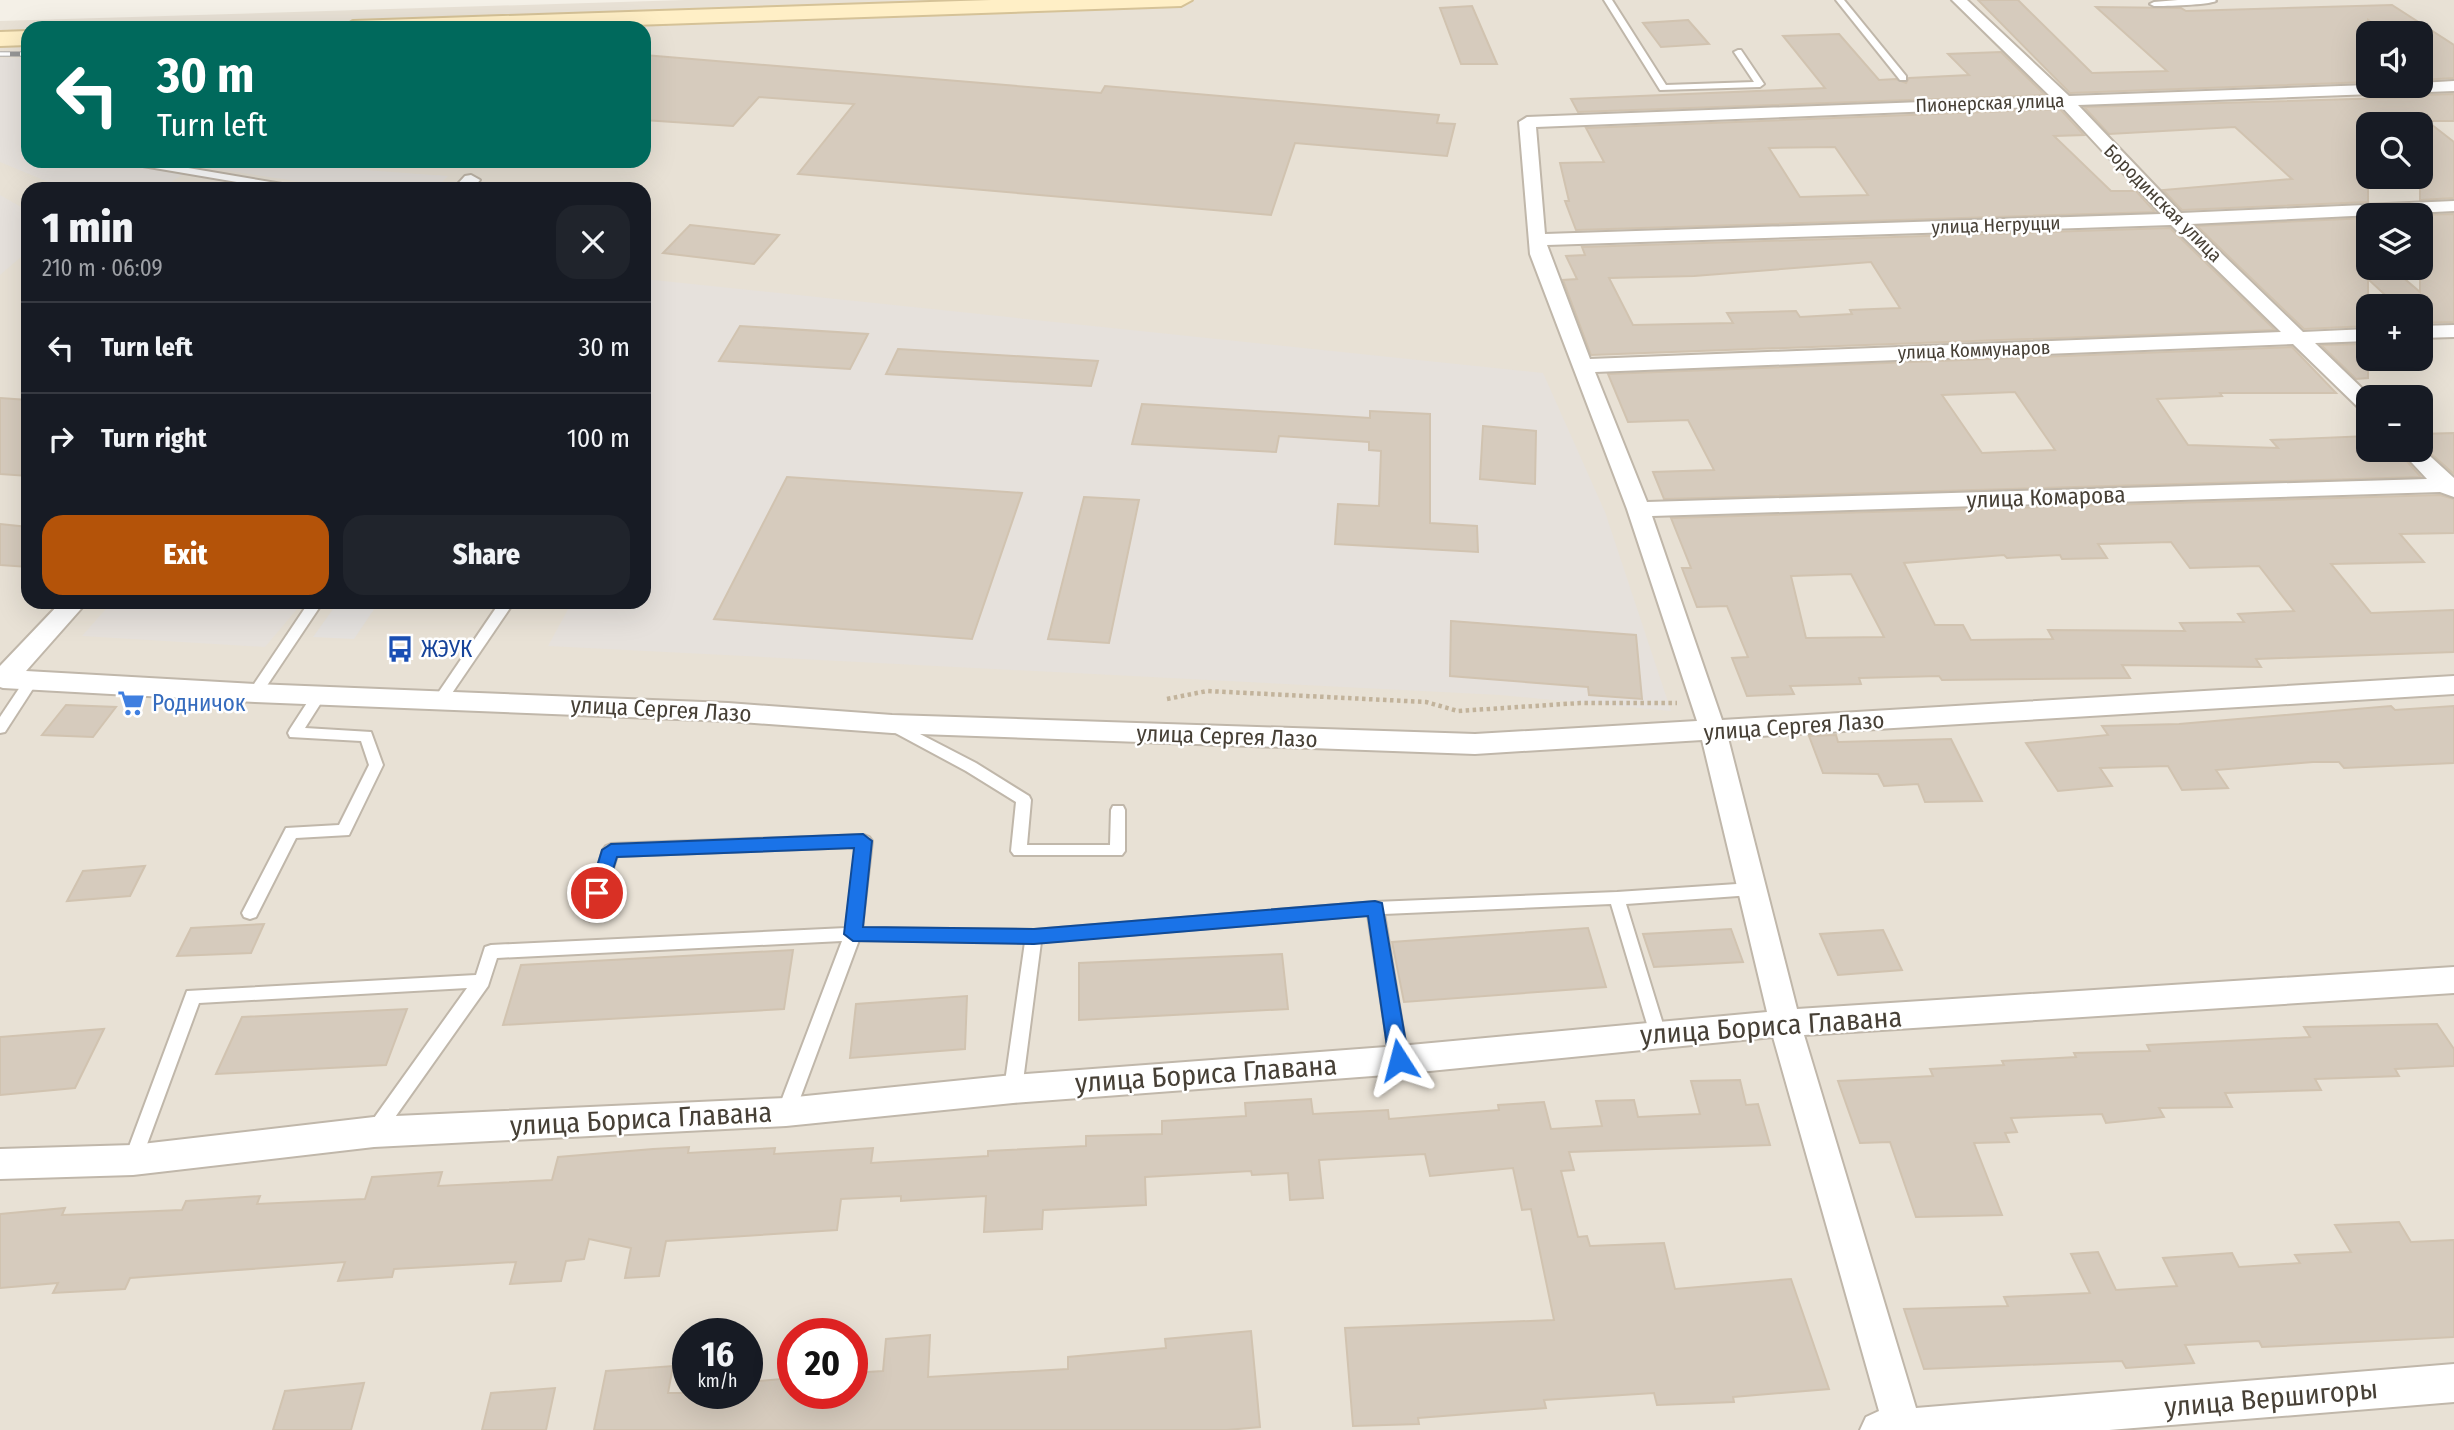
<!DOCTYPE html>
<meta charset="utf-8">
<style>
:root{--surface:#171b24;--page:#20242c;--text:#f1f3f6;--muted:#9ea1a6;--line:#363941;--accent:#b45309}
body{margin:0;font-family:"Fira Sans Condensed",sans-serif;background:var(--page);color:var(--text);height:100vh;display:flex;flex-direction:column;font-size:26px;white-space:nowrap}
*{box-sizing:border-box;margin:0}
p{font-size:23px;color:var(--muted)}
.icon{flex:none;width:38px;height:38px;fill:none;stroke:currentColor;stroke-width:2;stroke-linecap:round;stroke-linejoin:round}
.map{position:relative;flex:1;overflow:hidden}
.panel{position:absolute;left:21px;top:182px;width:630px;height:427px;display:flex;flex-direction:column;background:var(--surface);border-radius:21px;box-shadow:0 7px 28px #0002}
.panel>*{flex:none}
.banner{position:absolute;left:21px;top:21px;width:630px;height:147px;border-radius:21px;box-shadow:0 7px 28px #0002;background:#00695c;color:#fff;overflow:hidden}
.controls{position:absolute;left:2356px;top:21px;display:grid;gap:14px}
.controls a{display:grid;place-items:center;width:77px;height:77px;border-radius:14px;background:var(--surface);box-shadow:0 7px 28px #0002;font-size:35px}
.speed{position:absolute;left:672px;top:1318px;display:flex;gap:14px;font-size:35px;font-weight:700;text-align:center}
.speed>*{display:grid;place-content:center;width:91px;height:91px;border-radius:50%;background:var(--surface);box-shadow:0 7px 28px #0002;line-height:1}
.speed small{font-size:18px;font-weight:400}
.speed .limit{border:10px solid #d22;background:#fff;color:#111}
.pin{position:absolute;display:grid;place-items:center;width:60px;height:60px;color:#fff;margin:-30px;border:4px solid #fff;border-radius:50%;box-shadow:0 2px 7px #0007}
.me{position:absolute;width:77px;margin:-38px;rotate:351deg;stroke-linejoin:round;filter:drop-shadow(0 0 5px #0008)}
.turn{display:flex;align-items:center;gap:24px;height:147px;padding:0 21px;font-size:32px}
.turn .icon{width:91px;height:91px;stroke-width:2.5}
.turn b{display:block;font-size:49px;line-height:60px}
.round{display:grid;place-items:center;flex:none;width:74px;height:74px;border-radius:21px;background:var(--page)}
.overview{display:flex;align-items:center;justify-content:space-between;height:119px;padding:0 21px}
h1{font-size:42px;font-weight:800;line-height:52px}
.button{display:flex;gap:14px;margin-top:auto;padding:14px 21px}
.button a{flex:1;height:80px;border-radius:21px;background:var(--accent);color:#fff;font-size:28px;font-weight:800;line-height:80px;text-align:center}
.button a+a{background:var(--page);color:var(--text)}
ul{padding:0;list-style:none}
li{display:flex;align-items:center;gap:21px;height:91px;padding:0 21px;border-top:2px solid var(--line)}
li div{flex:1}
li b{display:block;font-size:26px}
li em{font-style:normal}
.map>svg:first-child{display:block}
.residential{fill:#e8e1d5;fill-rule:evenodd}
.industrial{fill:#e6e1dc}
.parking{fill:#e5e2df}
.building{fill:#d6cbbd;stroke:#d1c3b0;stroke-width:2;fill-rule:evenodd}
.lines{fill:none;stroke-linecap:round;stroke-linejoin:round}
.lane-casing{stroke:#c0b7aa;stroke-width:4}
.street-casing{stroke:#c0b7aa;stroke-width:4}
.secondary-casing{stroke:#d5c297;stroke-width:4}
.path{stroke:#c2b39b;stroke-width:4.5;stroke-dasharray:3.5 3.5;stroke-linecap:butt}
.lane{fill:#fff;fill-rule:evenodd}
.street{fill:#fff;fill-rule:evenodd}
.secondary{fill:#ffefc6;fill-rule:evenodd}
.rail-casing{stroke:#979797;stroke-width:5}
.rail{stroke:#fff;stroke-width:3.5;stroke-dasharray:10;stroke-linecap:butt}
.route{fill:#1a73e8;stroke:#114b97;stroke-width:2}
.labels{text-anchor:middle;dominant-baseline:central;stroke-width:5;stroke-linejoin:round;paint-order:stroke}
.far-street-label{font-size:19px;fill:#474036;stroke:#fff}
.street-label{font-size:23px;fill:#474036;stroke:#fff}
.transit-label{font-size:23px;fill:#164399;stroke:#fff;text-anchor:start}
.shop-label{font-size:23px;fill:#366cbe;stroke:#fff;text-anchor:start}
.near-street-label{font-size:28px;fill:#474036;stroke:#fff}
</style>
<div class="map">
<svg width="2454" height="1430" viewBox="0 0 2454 1430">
<rect width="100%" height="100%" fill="#f4f0e7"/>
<path class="residential" d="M685,0H2454V1430H0V21ZM28,28H644V161H28ZM2368,33H2420V86H2368ZM2368,124H2420V177H2368ZM28,189H644V602H28ZM2368,215H2420V268H2368ZM2368,306H2420V359H2368ZM2368,397H2420V450H2368ZM688,1334H747V1393H688ZM793,1334H852V1393H793Z"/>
<g class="industrial">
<polygon points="0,58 28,58 28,161 343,161 336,168 448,176 435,189 348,189 196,166 160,189 65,189 0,162"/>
<polygon points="0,195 28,211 28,251 0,275"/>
<polygon points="644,279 1543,373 1605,512 1671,711 1500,695 548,646 572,602 644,602"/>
<polygon points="112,602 303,602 265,647 82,636"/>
</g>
<polygon class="parking" points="338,602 379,602 354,639 313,637"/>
<g class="building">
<polygon points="1978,0 2018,0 2092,73 2167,71 2096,7 2181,8 2186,11 2392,5 2454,45 2454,78 2420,80 2420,33 2387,33 2368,20 2368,82 2070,93"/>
<polygon points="1472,6 1497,64 1461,64 1440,8"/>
<polygon points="1688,20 1709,44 1661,47 1643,23"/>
<polygon points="1839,34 1879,80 1896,79 1906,83 1909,78 1969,75 1948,54 2001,52 2045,95 1578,112 1571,99 1825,88 1783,36"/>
<polygon points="644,55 1101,93 1105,86 1439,115 1437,123 1455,124 1447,156 1295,143 1271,215 798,174 854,104 759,97 733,126 644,120"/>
<polygon points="2454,94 2454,121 2427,121 2454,142 2454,198 2420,200 2420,124 2368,124 2368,202 2182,210 2163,190 2292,179 2235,127 2109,134 2084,107 2420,97 2420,95"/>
<path d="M2060,109L2084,135L2054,136L2111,191H2136L2155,212L1576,230L1565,201H1569L1560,163L1604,162L1586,128ZM1835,147L1868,195L1800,197L1769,148Z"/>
<polygon points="2454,214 2454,322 2420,323 2420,306 2397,306 2368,279 2368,326 2304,329 2197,226 2368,218 2368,268 2392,268 2420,292 2420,215"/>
<polygon points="690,225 779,235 754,264 663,253"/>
<path d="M2170,228L2275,330L1591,355L1563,280L1577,279L1566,256L1585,255L1582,247ZM1871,262L1900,308L1850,310L1852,314L1800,317L1796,311L1727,313L1733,323L1633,325L1609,278L1694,276Z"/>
<polygon points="740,326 868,334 850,369 719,361"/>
<polygon points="2368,344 2368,378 2356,379 2321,345"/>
<path d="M2292,347L2336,393H2220L2222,396L2157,399L2188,445L2278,448L2271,440L2368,436V450H2397L2421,477L1664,499L1653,472L1714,470L1688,420L1628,422L1608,374ZM2015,392L2055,450L1982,453L1942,395Z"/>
<polygon points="898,349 1098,361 1091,386 886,374"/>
<polygon points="0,398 28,400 28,476 0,474"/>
<polygon points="1142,404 1370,418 1370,411 1430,414 1430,523 1477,526 1478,552 1335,544 1338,504 1379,506 1381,451 1369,450 1369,442 1279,436 1276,452 1132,444"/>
<polygon points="1483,426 1536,431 1535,484 1480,479"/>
<polygon points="2454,433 2454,474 2420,444 2420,434"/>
<polygon points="787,477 1022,493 972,639 714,619"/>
<path d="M2440,495L2454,499V533L2400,534L2424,562L2331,564L2371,613L2454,610V652L2256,659L2261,667L2122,665L2130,678L1942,680L1939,676L1859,678L1861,684L1790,686L1794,694L1747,696L1732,658L1748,657L1727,606L1697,607L1682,568H1691L1671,518ZM2171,542L2190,568L2259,566L2294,611L2238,614L2244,622L2180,623L2185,631L2048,630L2053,639L1971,640L1963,625H1935L1904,563L2004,555L2007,558L2060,555L2062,559L2107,558L2098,544ZM1851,574L1884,637L1806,638L1791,576Z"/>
<polygon points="1084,497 1139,500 1109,643 1048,639"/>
<polygon points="0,524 28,527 28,567 0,565"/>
<polygon points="1451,621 1636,635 1642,699 1589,695 1588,687 1450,676"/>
<polygon points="66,705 116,707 93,737 42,735"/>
<polygon points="2391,706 2395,710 2454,706 2454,763 2344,768 2339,762 2313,762 2216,770 2228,788 2182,790 2168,766 2100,768 2112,786 2058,791 2026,743 2108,735 2102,726 2179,724"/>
<polygon points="1836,735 1838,742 1951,739 1982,801 1925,802 1918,784 1884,786 1878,774 1823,773 1809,736"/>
<polygon points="145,866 130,896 67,901 83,871"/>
<polygon points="264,924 251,953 177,956 191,928"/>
<polygon points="1588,928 1606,987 1404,1002 1392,942"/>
<polygon points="1731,929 1743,962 1654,967 1643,934"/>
<polygon points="1883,930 1902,970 1838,975 1820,934"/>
<polygon points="793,950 784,1009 503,1025 521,965"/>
<polygon points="1282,954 1288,1009 1079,1020 1079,963"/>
<polygon points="967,996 965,1049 850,1058 856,1004"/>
<polygon points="407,1009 386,1065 216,1074 242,1017"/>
<polygon points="2437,1024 2454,1049 2454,1066 2395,1069 2399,1076 2315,1079 2321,1090 2225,1093 2232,1107 2159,1108 2164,1117 2106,1123 2102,1114 2011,1118 2017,1132 2005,1133 2009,1142 1974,1143 2002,1215 1916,1217 1890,1142 1860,1143 1838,1081 1933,1076 1930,1069 2004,1065 2002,1061 2076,1057 2074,1053 2150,1051 2147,1045 2310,1037 2304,1027"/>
<polygon points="104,1029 75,1088 0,1095 0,1037"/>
<polygon points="1740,1080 1746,1105 1758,1104 1770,1145 1569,1152 1574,1170 1561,1171 1578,1237 1587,1236 1590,1246 1664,1243 1675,1289 1791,1279 1829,1389 1733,1397 1734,1402 1657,1405 1654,1393 1544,1400 1546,1408 1418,1418 1419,1424 1353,1426 1345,1328 1554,1320 1531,1209 1522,1210 1513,1168 1430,1176 1425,1154 1319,1160 1323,1198 1290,1200 1288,1173 1252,1175 1251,1171 1145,1177 1146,1205 1043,1210 1042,1229 984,1232 986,1196 901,1201 901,1196 841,1199 837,1230 666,1241 659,1276 625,1278 631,1248 589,1239 584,1259 566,1261 561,1281 510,1284 516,1262 394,1269 392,1277 338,1281 345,1262 130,1278 125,1289 53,1293 58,1283 0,1288 0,1214 65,1208 62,1215 182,1210 186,1201 260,1196 257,1204 365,1199 372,1177 442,1172 438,1186 552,1180 558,1157 653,1149 689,1147 688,1153 775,1148 774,1154 873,1148 871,1163 988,1156 988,1151 1086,1146 1086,1136 1162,1134 1162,1121 1246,1116 1245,1103 1311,1099 1313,1114 1388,1110 1389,1119 1499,1110 1498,1105 1544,1102 1551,1129 1602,1126 1596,1101 1634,1100 1638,1117 1700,1114 1691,1081"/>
<polygon points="2399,1222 2411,1242 2454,1240 2454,1337 2262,1347 2259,1341 2185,1345 2194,1363 2126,1368 2122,1361 1924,1369 1904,1309 2008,1306 2004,1297 2090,1293 2071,1254 2098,1252 2116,1290 2177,1286 2163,1258 2232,1253 2239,1267 2300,1263 2295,1255 2351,1252 2335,1225"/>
<polygon points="1251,1331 1260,1427 1227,1430 594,1430 606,1371 673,1366 668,1393 747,1393 747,1382 793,1378 793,1393 852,1393 852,1373 883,1371 886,1339 930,1335 928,1377 1068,1369 1068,1357 1166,1348 1165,1339"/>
<polygon points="364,1383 351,1430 273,1430 285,1391"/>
<polygon points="555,1388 546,1430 482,1430 491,1393"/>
</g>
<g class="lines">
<defs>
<g id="lane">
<polygon points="1604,0 1612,0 1666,85 1754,82 1734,52 1738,50 1741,50 1764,84 1760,87 1660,90"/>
<polygon points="1836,0 1844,0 1906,76 1906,80 1900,80"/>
<path d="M2178,0H2215L2216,1C2208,5 2166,6 2154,6L2150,4L2154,2Z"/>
<polygon points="126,161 147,161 294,186 299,189 278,189 131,164"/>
<polygon points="309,602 323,602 260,696 250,696 248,693 250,690"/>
<polygon points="500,602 514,602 446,702 436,702 434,699 436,696"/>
<polygon points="31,676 38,681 5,732 0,733 0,717 26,678"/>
<polygon points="319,690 326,695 305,728 371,732 383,765 349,835 296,838 256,917 250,919 244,917 242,913 286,828 339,825 369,765 361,741 290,737 288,733 290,729 314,692"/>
<polygon points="893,720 976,763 1029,796 1031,800 1027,845 1110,845 1111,810 1113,806 1123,806 1125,810 1125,851 1122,855 1014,855 1011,851 1016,802 966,771 888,729 886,725"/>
<polygon points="864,835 869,837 872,841 862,928 1034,930 1375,902 1617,892 1752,883 1757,885 1760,889 1757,893 1752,895 1626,904 1666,1034 1664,1039 1658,1041 1652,1039 1650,1034 1611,904 1384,914 1408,1060 1405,1065 1399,1067 1393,1065 1390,1060 1368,915 1041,942 1022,1089 1019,1094 1013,1097 1007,1094 1004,1089 1025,942 859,940 795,1112 792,1117 786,1120 780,1117 777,1112 842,941 497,958 488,986 381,1137 375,1139 369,1137 366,1131 369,1125 467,988 199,1003 139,1166 133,1168 127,1166 124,1160 187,991 476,975 485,947 491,945 846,928 856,847 617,856 597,919 591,921 585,919 583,915 603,850 606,846 611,844"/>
</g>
<g id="street">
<path d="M1952,0H1967L2069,96L2368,85L2420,86V83L2454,81V91L2078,105L2181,213L2454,201V211L2191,224L2303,332L2368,329V341L2315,343L2371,397H2368V412L2361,410L2293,344L1595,372L1647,502L2427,479L2400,450H2420V447L2454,478V497L2440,492L1652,516L1722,720L2454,676V694L1728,738L1797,1009L2454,967V993L1804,1035L1916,1408L2454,1364V1402L2109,1430H1860L1866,1417L1879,1411L1773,1037L1399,1074L1013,1103L786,1126L374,1147L133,1175L0,1179V1149L133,1145L374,1117L786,1098L1013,1075L1399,1046L1767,1012L1702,740L1475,754L892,733L728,721L255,702L3,688L0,687V666L61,602H87L26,671L255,684L728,703L892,715L1475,734L1697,721L1627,509L1530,254L1519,122L1527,117L2051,97ZM2061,106L2161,214L1545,234L1536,127ZM2171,225L2281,332L1590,359L1547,245Z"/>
<polygon points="471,175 480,180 472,189 453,189 465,176"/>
<polygon points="2454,325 2454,337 2420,338 2420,326"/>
</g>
<g id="secondary">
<polygon points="991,0 1192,0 1181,6 547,28 342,28 353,21"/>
<polygon points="28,31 28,45 0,46 0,32"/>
</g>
</defs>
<use href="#lane" class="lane-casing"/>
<use href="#street" class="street-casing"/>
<use href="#secondary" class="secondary-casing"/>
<polyline class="path" points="1167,699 1207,691 1426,702 1458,711 1580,703 1677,703"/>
<use href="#lane" class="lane"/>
<use href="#street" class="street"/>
<use href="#secondary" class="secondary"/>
<defs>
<polyline id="rail" points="0,54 28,54"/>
</defs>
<use href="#rail" class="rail-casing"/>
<use href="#rail" class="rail"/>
</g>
<polygon class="route" points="863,834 872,841 863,927 1034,929 1375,901 1382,903 1409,1060 1406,1066 1392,1066 1389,1060 1368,916 1034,944 853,941 844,934 854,848 617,857 604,898 591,898 589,893 602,850 611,844"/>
<defs>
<symbol id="bus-bare" viewBox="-9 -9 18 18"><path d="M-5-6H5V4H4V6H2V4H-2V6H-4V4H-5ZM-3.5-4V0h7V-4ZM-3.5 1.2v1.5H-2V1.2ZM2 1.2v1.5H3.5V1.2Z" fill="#1a4fb4" stroke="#fff" stroke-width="2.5" paint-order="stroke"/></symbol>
<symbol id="supermarket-bare" viewBox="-9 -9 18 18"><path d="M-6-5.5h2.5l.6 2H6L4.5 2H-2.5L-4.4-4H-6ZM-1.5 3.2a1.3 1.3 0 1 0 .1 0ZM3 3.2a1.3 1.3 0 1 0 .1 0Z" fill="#3f7fe0" stroke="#fff" stroke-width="2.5" paint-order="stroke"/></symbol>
</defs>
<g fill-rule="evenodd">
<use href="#bus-bare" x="381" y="630" width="38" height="38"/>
<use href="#supermarket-bare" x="112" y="684" width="38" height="38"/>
</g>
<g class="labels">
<g class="far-street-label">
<text transform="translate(1990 103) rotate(-2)">Пионерская улица</text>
<text transform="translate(2163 203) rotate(45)">Бородинская улица</text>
<text transform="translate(1996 225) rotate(-2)">улица Негруцци</text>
<text transform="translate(1974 350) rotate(-2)">улица Коммунаров</text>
</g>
<g class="street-label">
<text transform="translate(2046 497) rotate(-2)">улица Комарова</text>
<text transform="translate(661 709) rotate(3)">улица Сергея Лазо</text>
<text transform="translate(1794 726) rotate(-4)">улица Сергея Лазо</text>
<text transform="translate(1227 736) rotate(2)">улица Сергея Лазо</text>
</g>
<g class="transit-label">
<text x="421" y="649">ЖЭУК</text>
</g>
<g class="shop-label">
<text x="152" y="703">Родничок</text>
</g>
<g class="near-street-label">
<text transform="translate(1771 1026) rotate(-4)">улица Бориса Главана</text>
<text transform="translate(1206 1074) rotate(-4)">улица Бориса Главана</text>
<text transform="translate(641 1119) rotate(-3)">улица Бориса Главана</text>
<text transform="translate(2271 1398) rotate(-5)">улица Вершигоры</text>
</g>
</g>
</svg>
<div class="controls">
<a><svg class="icon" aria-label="sound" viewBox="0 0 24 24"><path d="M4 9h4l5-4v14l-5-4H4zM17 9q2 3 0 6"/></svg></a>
<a><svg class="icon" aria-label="search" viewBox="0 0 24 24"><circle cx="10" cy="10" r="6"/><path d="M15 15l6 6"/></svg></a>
<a><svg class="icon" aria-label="layers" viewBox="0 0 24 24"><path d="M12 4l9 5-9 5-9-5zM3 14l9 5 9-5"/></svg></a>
<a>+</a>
<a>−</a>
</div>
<div class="speed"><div>16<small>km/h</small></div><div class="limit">20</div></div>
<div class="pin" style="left:597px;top:893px;background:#d93025"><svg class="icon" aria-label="arrive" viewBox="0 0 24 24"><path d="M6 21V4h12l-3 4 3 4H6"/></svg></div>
<svg class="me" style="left:1399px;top:1060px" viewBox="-20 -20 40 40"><path d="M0-17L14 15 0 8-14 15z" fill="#1a73e8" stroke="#fff" stroke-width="4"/></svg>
<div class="banner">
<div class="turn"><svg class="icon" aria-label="left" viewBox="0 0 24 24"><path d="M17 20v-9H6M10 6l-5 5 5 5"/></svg><div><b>30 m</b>Turn left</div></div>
</div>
<section class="panel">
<div class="overview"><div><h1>1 min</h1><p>210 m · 06:09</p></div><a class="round"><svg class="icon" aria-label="close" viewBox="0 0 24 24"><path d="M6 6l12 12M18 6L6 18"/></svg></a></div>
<ul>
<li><svg class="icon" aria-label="left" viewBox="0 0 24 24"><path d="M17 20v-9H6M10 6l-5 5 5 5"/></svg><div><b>Turn left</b></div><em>30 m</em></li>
<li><svg class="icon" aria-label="right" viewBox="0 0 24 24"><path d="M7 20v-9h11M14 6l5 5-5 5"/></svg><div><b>Turn right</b></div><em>100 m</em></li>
</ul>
<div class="button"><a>Exit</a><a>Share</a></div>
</section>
</div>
